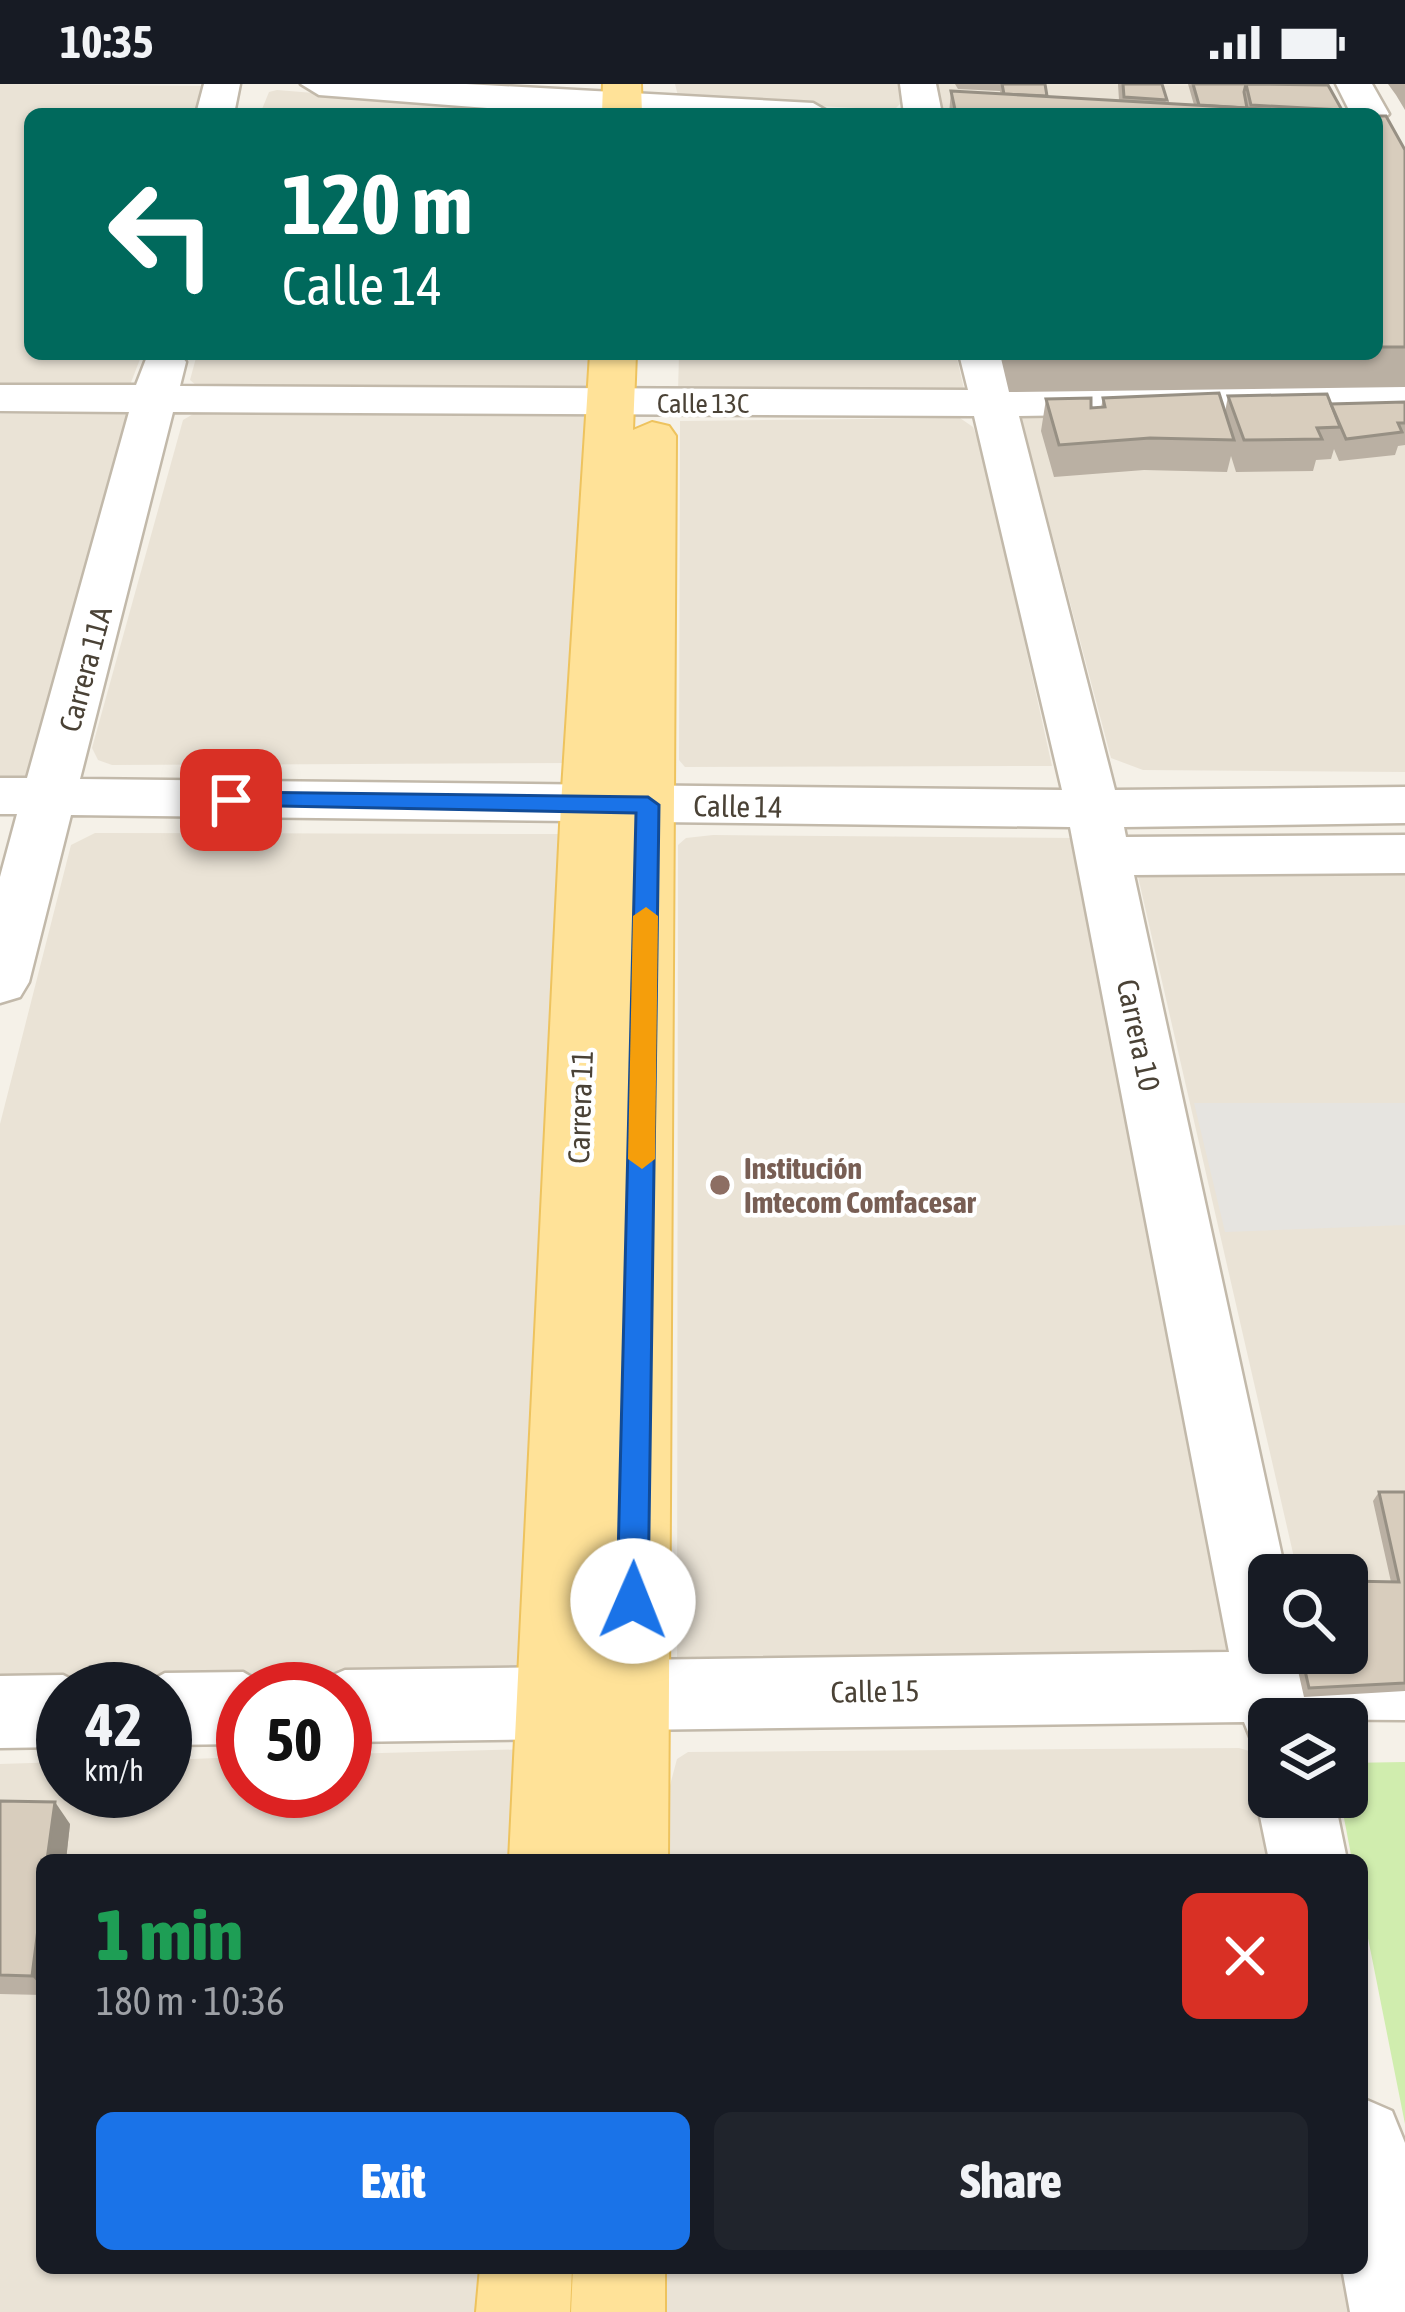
<!DOCTYPE html>
<meta charset="utf-8">
<style>
:root{--surface:#171b24;--page:#20242c;--text:#f1f3f6;--muted:#9ea1a6;--accent:#1a73e8}
body{margin:0;font-family:"Asap Condensed",sans-serif;background:var(--page);color:var(--text);height:100vh;display:flex;flex-direction:column;font-size:45px;white-space:nowrap}
*{box-sizing:border-box;margin:0}
p{font-size:39px;color:var(--muted)}
.icon{flex:none;width:66px;height:66px;fill:none;stroke:currentColor;stroke-width:2;stroke-linecap:round;stroke-linejoin:round}
.map{position:relative;flex:1;overflow:hidden}
.details{position:absolute;left:36px;top:1770px;width:1332px;height:420px;display:flex;flex-direction:column;background:var(--surface);border-radius:18px;box-shadow:0 3px 9px #0004}
.details>*{flex:none}
.guide{position:absolute;left:24px;top:24px;width:1359px;height:252px;border-radius:18px;box-shadow:0 3px 9px #0004;background:#00695c;color:#fff;overflow:hidden}
.controls{position:absolute;left:1248px;top:1470px;display:grid;gap:24px}
.controls a{display:grid;place-items:center;width:120px;height:120px;border-radius:18px;background:var(--surface);box-shadow:0 3px 9px #0004;font-size:60px}
.speed{position:absolute;left:36px;top:1578px;display:flex;gap:24px;font-size:60px;font-weight:700;text-align:center}
.speed>*{display:grid;place-content:center;width:156px;height:156px;border-radius:50%;background:var(--surface);box-shadow:0 3px 9px #0004;line-height:1}
.speed small{font-size:30px;font-weight:400}
.speed .limit{border:18px solid #d22;background:#fff;color:#111}
.pin{position:absolute;display:grid;place-items:center;width:102px;height:102px;color:#fff;margin:-51px;border-radius:24px;box-shadow:0 6px 18px #0006}
.me{position:absolute;width:132px;margin:-66px;rotate:1deg;stroke-linejoin:round;filter:drop-shadow(0 0 9px #0008)}
.turn{display:flex;align-items:center;gap:42px;height:252px;padding:0 60px;font-size:54px}
.turn .icon{width:156px;height:156px;stroke-width:2.5}
.turn b{display:block;font-size:84px;line-height:102px}
.round{display:grid;place-items:center;flex:none;width:126px;height:126px;border-radius:18px;background:var(--page)}
.head{display:flex;align-items:center;justify-content:space-between;height:204px;padding:0 60px}
h1{font-size:72px;font-weight:800;line-height:90px;color:#1e9e55}
.primary-button{display:flex;gap:24px;margin-top:auto;padding:24px 60px}
.primary-button a{flex:1;height:138px;border-radius:18px;background:var(--accent);color:#fff;font-size:48px;font-weight:800;line-height:138px;text-align:center}
.primary-button a+a{background:var(--page);color:var(--text)}
.status{display:flex;justify-content:space-between;align-items:center;height:84px;padding:0 60px;background:var(--surface);direction:ltr}
.status svg{height:33px;fill:currentColor}
.map>svg:first-child{display:block}
.residential{fill:#eae3d6}
.green{fill:#d0edae}
.parking{fill:#e6e4e0}
.lines{fill:none;stroke-linecap:round;stroke-linejoin:round}
.minor-casing{stroke:#c2b9aa;stroke-width:5}
.major-casing{stroke:#eec35e;stroke-width:4}
.minor{fill:#fff;fill-rule:evenodd}
.major{fill:#ffe298;fill-rule:evenodd}
.wall{fill:#bab0a3}
.shaded-wall{fill:#979084}
.building{fill:#d8cdbd;stroke:#979084;stroke-width:3}
.route{fill:#1a73e8;stroke:#114b97;stroke-width:3}
.slow{fill:#f59e0b}
.education-dot{fill:#8d6e63;stroke:#fff;stroke-width:4.5}
.labels{text-anchor:middle;dominant-baseline:central;stroke-width:9;stroke-linejoin:round;paint-order:stroke}
.far-street-label{font-size:27px;fill:#4a4236;stroke:#fff}
.street-label{font-size:30px;fill:#4a4236;stroke:#fff}
.education-label{font-size:30px;font-weight:bold;fill:#785e54;stroke:#fff;text-anchor:start}
</style>
<div class="status"><b>10:35</b><svg viewBox="0 0 49 12"><path d="M0 12V9h3v3zM5 12V6h3v6zM10 12V3h3v9zM15 12V0h3v12zM26 1h20v11H26zM47 4h2v5h-2z"/></svg></div>
<div class="map">
<svg width="1405" height="2228" viewBox="0 0 1405 2228">
<rect width="100%" height="100%" fill="#f5f1e8"/>
<g class="residential">
<polygon points="0,0 212,2 212,30 30,30 30,270 142,270 130,301 0,303"/>
<polygon points="675,0 900,0 902,18 894,26 690,15 678,12"/>
<polygon points="938,0 1327,0 1343,30 952,30 942,24"/>
<polygon points="277,6 363,13 607,30 260,30 269,8"/>
<polygon points="197,270 600,270 595,302 586,305 197,302 190,296"/>
<polygon points="679,270 956,270 964,305 678,308"/>
<polygon points="1405,324 1405,688 1143,686 1111,674 1021,333"/>
<polygon points="200,326 591,329 568,679 112,681 98,676 92,664 183,336"/>
<polygon points="130,329 29,701 0,700 0,330"/>
<polygon points="960,334 973,343 983,370 1052,682 685,683 679,676 680,337"/>
<polygon points="95,749 565,750 544,1596 345,1605 63,1605 0,1623 0,1040 71,761"/>
<polygon points="713,751 1073,754 1252,1589 677,1596 678,761 686,754"/>
<polygon points="1405,754 1405,1608 1347,1569 1347,1491 1298,1491 1131,762"/>
<polygon points="1239,1664 1256,1669 1269,1687 1269,1713 1286,1776 669,1776 669,1705 677,1675 688,1668"/>
<polygon points="533,1665 543,1776 42,1776 42,2184 525,2184 523,2228 0,2228 0,1680 63,1678 63,1707 165,1707 165,1676 243,1673 243,1707 345,1707 345,1670"/>
<polygon points="667,2184 1356,2184 1363,2228 667,2228"/>
</g>
<polygon class="green" points="1405,1678 1405,2040 1362,1824 1362,1776 1352,1776 1340,1713 1347,1713 1347,1679"/>
<polygon class="parking" points="1194,1019 1405,1019 1405,1141 1225,1148"/>
<g class="lines">
<defs>
<g id="minor">
<polygon points="204,0 240,0 234,30 196,30"/>
<polygon points="301,0 466,0 813,19 832,30 567,30 319,11"/>
<polygon points="900,0 936,0 942,30 904,30"/>
<polygon points="1336,0 1372,0 1389,30 1377,40 1377,30 1351,30"/>
<path d="M148,270H180L186,278L180,302L968,306L959,270H1003L1012,305L1405,300V326L1019,332L1115,706L1405,703V739L1124,743L1126,753L1405,751V789L1134,791L1286,1491H1269V1569L1405,1566V1636L1269,1635V1667L1253,1660L1244,1638L631,1646L559,1655L345,1658V1605H315L319,1597L345,1586L559,1583L631,1576L1229,1568L1070,743L71,731L29,898L20,913L0,919V793L17,730H0V694H27L129,328L0,327V301H136ZM173,328L974,332L1062,706L80,695Z"/>
<polygon points="243,1588 272,1605 243,1605 243,1660 165,1661 165,1605 136,1605 165,1589"/>
<polygon points="63,1591 91,1605 63,1605 63,1663 0,1664 0,1592"/>
<polygon points="1268,1686 1269,1713 1334,1713 1347,1776 1269,1776 1256,1713"/>
<polygon points="1362,2014 1392,2027 1405,2059 1405,2228 1350,2228 1342,2184 1362,2184"/>
</g>
<g id="major">
<polygon points="603,0 641,0 642,30 602,30"/>
<polygon points="590,270 636,270 633,346 652,338 669,342 676,352 668,1776 509,1776 561,721"/>
<polygon points="480,2184 572,2184 570,2228 476,2228"/>
<polygon points="573,2184 665,2184 665,2228 571,2228"/>
</g>
</defs>
<use href="#minor" class="minor-casing"/>
<use href="#major" class="major-casing"/>
<use href="#minor" class="minor"/>
<use href="#major" class="major"/>
</g>
<g class="wall">
<polygon points="955,0 1045,0 1047,12 1119,16 1118,0 1162,0 1166,19 1194,21 1188,0 1320,0 1342,26 1342,30 1350,30 949,30 951,7 1001,10 1000,7 958,5"/>
<polygon points="1388,0 1405,0 1405,26 1396,11"/>
<polygon points="1377,32 1405,66 1405,303 1009,308 1000,270 1377,270"/>
<polygon points="1228,312 1331,320 1405,318 1405,361 1398,362 1395,371 1339,377 1334,365 1331,375 1316,376 1313,387 1236,388 1231,372 1227,388 1144,386 1054,393 1041,347 1046,315 1091,324 1101,324 1103,314 1225,328"/>
<polygon points="1379,1408 1405,1408 1405,1607 1304,1613 1294,1569 1347,1569 1391,1498 1373,1417"/>
<polygon points="0,1717 70,1740 66,1776 42,1776 42,1911 0,1910"/>
</g>
<g class="shaded-wall">
<polygon points="55,1718 70,1740 66,1776 47,1776"/>
<polygon points="42,1814 42,1903 32,1892"/>
</g>
<g class="building">
<polygon points="1002,0 1045,0 1047,12 1004,10"/>
<polygon points="1123,0 1162,0 1167,16 1124,13"/>
<polygon points="1193,0 1246,0 1244,8 1247,24 1199,21"/>
<polygon points="1246,0 1328,1 1342,26 1251,21"/>
<polygon points="951,7 1350,30 956,30"/>
<polygon points="1377,32 1386,32 1405,66 1405,263 1377,263"/>
<polygon points="1219,309 1234,356 1150,354 1059,361 1046,315 1091,314 1091,324 1105,323 1103,314"/>
<polygon points="1327,310 1340,343 1317,344 1322,355 1244,356 1228,312"/>
<polygon points="1405,318 1405,339 1398,339 1402,348 1346,355 1331,320"/>
<polygon points="1379,1408 1405,1408 1405,1599 1309,1604 1301,1569 1347,1569 1347,1497 1399,1498"/>
<polygon points="0,1717 55,1718 47,1776 42,1776 42,1814 32,1892 0,1891"/>
</g>
<polygon class="route" points="231,708 648,713 659,721 648,1517 644,1528 633,1532 622,1528 617,1517 636,729 222,721 219,716"/>
<polygon class="slow" points="646,823 658,832 655,1075 642,1085 628,1075 633,832"/>
<circle class="education-dot" cx="720" cy="1101" r="12"/>
<g class="labels">
<g class="far-street-label">
<text x="703" y="319">Calle 13C</text>
</g>
<g class="street-label">
<text transform="translate(85 585) rotate(-75)">Carrera 11A</text>
<text transform="translate(738 722) rotate(1)">Calle 14</text>
<text transform="translate(1139 951) rotate(78)">Carrera 10</text>
<text transform="translate(580 1023) rotate(-88)">Carrera 11</text>
<text transform="translate(875 1607) rotate(-1)">Calle 15</text>
</g>
<g class="education-label">
<text x="744" y="1084">Institución<tspan x="744" dy="34">Imtecom Comfacesar</tspan></text>
</g>
</g>
</svg>
<div class="controls">
<a><svg class="icon" aria-label="search" viewBox="0 0 24 24"><circle cx="10" cy="10" r="6"/><path d="M15 15l6 6"/></svg></a>
<a><svg class="icon" aria-label="layers" viewBox="0 0 24 24"><path d="M12 4l9 5-9 5-9-5zM3 14l9 5 9-5"/></svg></a>
</div>
<div class="speed"><div>42<small>km/h</small></div><div class="limit">50</div></div>
<div class="pin" style="left:231px;top:716px;background:#d93025"><svg class="icon" aria-label="arrive" viewBox="0 0 24 24"><path d="M6 21V4h12l-3 4 3 4H6"/></svg></div>
<svg class="me" style="left:633px;top:1517px" viewBox="-20 -20 40 40"><circle r="19" fill="#fff"/><path d="M0-13L10 11 0 6-10 11z" fill="#1a73e8"/></svg>
<div class="guide">
<div class="turn"><svg class="icon" aria-label="left" viewBox="0 0 24 24"><path d="M17 20v-9H6M10 6l-5 5 5 5"/></svg><div><b>120 m</b>Calle 14</div></div>
</div>
<section class="details">
<div class="head"><div><h1>1 min</h1><p>180 m · 10:36</p></div><a class="round" style="background:#d93025;color:#fff"><svg class="icon" aria-label="close" viewBox="0 0 24 24"><path d="M6 6l12 12M18 6L6 18"/></svg></a></div>
<div class="primary-button"><a>Exit</a><a>Share</a></div>
</section>
</div>
